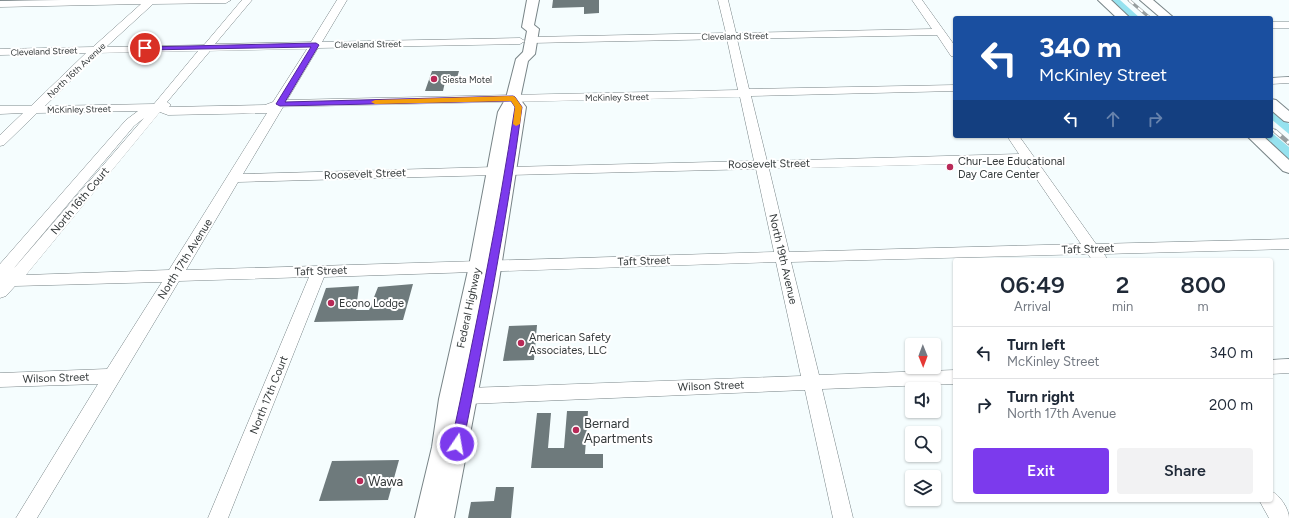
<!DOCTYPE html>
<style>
:root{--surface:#fff;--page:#f2f2f3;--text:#1f2937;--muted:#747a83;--line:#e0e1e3;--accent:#7c3aed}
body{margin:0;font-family:Figtree,sans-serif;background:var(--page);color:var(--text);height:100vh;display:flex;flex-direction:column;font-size:15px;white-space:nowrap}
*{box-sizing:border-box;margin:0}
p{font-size:13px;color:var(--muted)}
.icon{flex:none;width:22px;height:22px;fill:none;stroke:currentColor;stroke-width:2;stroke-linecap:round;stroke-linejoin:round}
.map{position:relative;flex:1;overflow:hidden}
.side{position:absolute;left:953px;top:258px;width:320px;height:244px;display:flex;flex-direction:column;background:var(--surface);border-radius:4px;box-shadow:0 1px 3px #0004}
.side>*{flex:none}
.guide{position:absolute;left:953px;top:16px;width:320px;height:122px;border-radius:4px;box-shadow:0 1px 3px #0004;background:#1a4fa0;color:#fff;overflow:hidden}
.needle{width:26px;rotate:179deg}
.controls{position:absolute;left:905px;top:338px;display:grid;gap:8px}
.controls a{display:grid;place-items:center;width:36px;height:36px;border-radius:4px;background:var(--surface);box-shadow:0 1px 3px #0004;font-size:20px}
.pin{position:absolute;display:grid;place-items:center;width:34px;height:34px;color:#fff;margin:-17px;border:2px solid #fff;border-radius:50%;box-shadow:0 1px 4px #0007}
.me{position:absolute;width:44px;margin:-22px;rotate:12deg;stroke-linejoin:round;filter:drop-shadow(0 0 3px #0008)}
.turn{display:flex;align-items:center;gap:14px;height:84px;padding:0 20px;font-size:18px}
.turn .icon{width:52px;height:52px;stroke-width:2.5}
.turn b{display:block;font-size:28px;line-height:34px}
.lanes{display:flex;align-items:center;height:38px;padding:0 20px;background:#0003;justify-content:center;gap:20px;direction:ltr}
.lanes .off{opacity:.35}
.eta{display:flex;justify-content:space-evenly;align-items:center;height:68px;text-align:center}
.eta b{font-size:24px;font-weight:600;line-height:28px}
.button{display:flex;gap:8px;margin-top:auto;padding:8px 20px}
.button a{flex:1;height:46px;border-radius:4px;background:var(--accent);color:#fff;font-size:16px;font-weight:600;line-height:46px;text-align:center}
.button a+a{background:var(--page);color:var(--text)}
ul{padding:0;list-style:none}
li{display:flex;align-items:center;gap:12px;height:52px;padding:0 20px;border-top:1px solid var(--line)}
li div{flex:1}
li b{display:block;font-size:15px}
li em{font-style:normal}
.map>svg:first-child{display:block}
.green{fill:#96e2ef}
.building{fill:#6e7a7c}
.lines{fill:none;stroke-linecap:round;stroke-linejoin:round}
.minor-casing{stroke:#788487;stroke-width:1}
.major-casing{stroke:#788487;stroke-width:2}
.minor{fill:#fff;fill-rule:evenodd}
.major{fill:#fff;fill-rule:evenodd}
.rail-far1-casing{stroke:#989fa0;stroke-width:3}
.rail-casing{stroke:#989fa0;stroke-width:4.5}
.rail-far1{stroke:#fff;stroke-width:2;stroke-dasharray:6;stroke-linecap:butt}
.rail{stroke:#fff;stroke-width:3;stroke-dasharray:8;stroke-linecap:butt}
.route{fill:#7c3aed;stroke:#51269a}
.slow{fill:#f59e0b}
.poi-dot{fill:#b82957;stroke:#fff;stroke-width:1.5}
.labels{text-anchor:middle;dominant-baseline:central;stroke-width:4;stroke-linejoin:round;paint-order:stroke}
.far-street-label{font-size:9px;fill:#353a3b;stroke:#fff}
.far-poi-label{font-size:9px;fill:#353a3b;stroke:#fff;text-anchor:start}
.poi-label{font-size:11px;fill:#353a3b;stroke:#fff;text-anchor:start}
.street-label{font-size:11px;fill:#353a3b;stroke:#fff}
.near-poi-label{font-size:13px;fill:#353a3b;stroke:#fff;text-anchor:start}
</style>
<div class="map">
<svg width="1289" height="518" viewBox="0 0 1289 518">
<rect width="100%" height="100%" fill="#f5fdfe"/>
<g class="green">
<polygon points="1108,0 1120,0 1140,18 1128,18"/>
<polygon points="1271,109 1289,124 1289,134 1271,119"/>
<polygon points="1271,132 1289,147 1289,162 1259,136 1271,136"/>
</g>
<g class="building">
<polygon points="553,0 599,0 599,13 584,14 584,7 552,8"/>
<polygon points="432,71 459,71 456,81 445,82 443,91 425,91"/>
<polygon points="413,284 403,320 314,322 326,288 359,286 356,310 369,310 378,287"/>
<polygon points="537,325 534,360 503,361 509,326"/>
<polygon points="567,411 588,411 585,454 603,454 603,468 531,468 537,413 551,413 548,448 564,448"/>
<polygon points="399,460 388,500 319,501 332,461"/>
<polygon points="496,487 514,487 511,518 468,518 471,502 494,501"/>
</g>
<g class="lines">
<defs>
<g id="minor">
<path d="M62,0H231L226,3L153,4L106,47L204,45L242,0H252L215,44L311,42L337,0H347L322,42L520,38L525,41L520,44L318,48L287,100L738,90L727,39L531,43L526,40L531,37L726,33L718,0H728L736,33L932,29L912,0H922L955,46V57L951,56L937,35L737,39L749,89L955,85V91L751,96L767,161L1019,154L1007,136H1019L1096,244L1289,239V249L1104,254L1108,260H1092L1088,254L791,262L819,375L955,370V384L822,389L853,518H833L805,390L467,404L461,401L458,396L461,391L467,388L801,376L776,262L324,277L228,518H208L309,277L179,281L37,518H16L98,384L0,387V373L107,369L162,282L15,286L6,296L0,298V264L126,120L138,111L37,113L4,145L0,146V135L23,113L0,114V106H31L86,53L0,55V49L93,47L141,4L0,7V1ZM307,49L273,102L265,105L169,107L171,105L167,102L210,51ZM198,51L154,104L45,106L99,53ZM740,97L754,161L509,167L504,168L502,171L504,174L509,175L756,169L774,252L186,270L238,182L495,175L500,174L502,171L500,168L495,167L243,174L283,107ZM160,112L168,115L267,113L169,270L26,275ZM144,118L16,266L14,268L134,126ZM1025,162L1081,244L789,252L769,169Z"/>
<rect x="1271" y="22" width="18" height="6"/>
<polygon points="1289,77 1289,83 1271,84 1271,78"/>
<polygon points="1289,359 1289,373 1271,374 1271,360"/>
<path d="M1271,491C1280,495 1289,509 1289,518H1269L1259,500H1271Z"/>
</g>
<g id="major">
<polygon points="527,0 539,0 534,25 539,29 535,54 528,61 520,99 526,107 498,287 454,518 415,518 432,447 439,399 469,266 498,112 506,98 516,59 523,52 527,31 522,27"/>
<polygon points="1098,0 1111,0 1130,18 1117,18"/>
<polygon points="1140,0 1153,0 1174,18 1161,18"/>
<polygon points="1271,99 1276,100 1289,111 1289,122 1284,121 1271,110"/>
<polygon points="1247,136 1263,136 1289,160 1289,173 1283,171"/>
</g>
</defs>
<use href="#minor" class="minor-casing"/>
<use href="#major" class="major-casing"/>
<use href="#minor" class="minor"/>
<use href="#major" class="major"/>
<defs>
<g id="rail-far1">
<polyline points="1129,0 1150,18"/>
<polyline points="1271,128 1276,132"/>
</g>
<polyline id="rail" points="1275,131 1289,143"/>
</defs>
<use href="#rail-far1" class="rail-far1-casing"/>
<use href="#rail" class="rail-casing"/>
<use href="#rail-far1" class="rail-far1"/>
<use href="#rail" class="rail"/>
</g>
<path class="route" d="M316,43L319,45L285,102L513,96L515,97L522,107C507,220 485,332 463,444L461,447L457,449L453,447L451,444C475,332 498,220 515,107L511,101L280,106L276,104L311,47L145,50L142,48L145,47Z"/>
<polygon class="slow" points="513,96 515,97 522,107 520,124 516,126 513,124 515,107 511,101 375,104 371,102 375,100"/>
<g class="poi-dot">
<circle cx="434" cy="79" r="4"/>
<circle cx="950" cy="167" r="4"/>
<circle cx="331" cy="303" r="4"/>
<circle cx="521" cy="343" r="4"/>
<circle cx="576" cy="430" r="4"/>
<circle cx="360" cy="481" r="4"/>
</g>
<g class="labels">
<g class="far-street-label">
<text transform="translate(735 36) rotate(-1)">Cleveland Street</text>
<text transform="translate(368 44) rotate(-1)">Cleveland Street</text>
<text transform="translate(44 51) rotate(-2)">Cleveland Street</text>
<text transform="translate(76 70) rotate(-43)">North 16th Avenue</text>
<text transform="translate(617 97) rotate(-1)">McKinley Street</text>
<text transform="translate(79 109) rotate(-1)">McKinley Street</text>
</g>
<g class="far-poi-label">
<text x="442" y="79">Siesta Motel</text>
</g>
<g class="poi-label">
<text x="958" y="161">Chur-Lee Educational<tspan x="958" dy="13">Day Care Center</tspan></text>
<text x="339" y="303">Econo Lodge</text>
<text x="529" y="337">American Safety<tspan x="529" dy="13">Associates, LLC</tspan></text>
</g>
<g class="street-label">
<text transform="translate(769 164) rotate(-1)">Roosevelt Street</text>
<text transform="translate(365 174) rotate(-2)">Roosevelt Street</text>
<text transform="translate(80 201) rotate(-50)">North 16th Court</text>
<text transform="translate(1088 249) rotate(-2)">Taft Street</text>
<text transform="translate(185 259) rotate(-58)">North 17th Avenue</text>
<text transform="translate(783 259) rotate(77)">North 19th Avenue</text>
<text transform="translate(644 261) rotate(-2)">Taft Street</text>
<text transform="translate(321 271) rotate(-2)">Taft Street</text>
<text transform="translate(469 308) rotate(-78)">Federal Highway</text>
<text transform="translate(56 378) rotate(-2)">Wilson Street</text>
<text transform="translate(711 386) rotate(-2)">Wilson Street</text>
<text transform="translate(269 395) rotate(-68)">North 17th Court</text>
</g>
<g class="near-poi-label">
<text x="584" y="423">Bernard<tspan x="584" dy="15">Apartments</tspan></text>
<text x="368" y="481">Wawa</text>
</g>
</g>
</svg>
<div class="controls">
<a><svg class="needle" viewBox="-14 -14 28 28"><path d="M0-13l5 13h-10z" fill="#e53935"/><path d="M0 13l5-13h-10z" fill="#747a83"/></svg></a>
<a><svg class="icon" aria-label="sound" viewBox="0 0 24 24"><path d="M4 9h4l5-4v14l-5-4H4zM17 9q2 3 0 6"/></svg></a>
<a><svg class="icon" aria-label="search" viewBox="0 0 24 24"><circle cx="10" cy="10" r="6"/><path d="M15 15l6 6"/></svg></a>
<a><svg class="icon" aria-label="layers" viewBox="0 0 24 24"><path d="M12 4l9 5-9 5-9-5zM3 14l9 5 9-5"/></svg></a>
</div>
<div class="pin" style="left:145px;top:48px;background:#d93025"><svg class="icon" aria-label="arrive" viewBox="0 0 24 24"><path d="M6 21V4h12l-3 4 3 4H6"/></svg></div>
<svg class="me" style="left:457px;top:444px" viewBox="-20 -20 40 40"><circle r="17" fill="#7c3aed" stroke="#fff" stroke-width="3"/><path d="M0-11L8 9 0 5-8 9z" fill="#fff"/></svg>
<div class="guide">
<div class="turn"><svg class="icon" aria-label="left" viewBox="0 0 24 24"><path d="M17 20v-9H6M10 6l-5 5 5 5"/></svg><div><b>340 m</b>McKinley Street</div></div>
<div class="lanes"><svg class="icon" aria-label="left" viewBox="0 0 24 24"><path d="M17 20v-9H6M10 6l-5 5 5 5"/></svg><svg class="icon off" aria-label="ahead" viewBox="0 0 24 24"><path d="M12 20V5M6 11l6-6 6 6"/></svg><svg class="icon off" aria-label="right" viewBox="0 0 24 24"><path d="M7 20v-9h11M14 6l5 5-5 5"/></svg></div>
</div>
<section class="side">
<div class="eta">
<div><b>06:49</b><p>Arrival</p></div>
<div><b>2</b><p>min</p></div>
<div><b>800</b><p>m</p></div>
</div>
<ul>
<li><svg class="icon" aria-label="left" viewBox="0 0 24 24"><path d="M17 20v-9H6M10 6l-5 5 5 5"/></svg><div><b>Turn left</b><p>McKinley Street</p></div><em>340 m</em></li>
<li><svg class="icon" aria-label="right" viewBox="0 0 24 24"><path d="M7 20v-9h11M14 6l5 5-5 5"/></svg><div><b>Turn right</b><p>North 17th Avenue</p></div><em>200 m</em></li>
</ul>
<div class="button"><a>Exit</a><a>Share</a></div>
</section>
</div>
